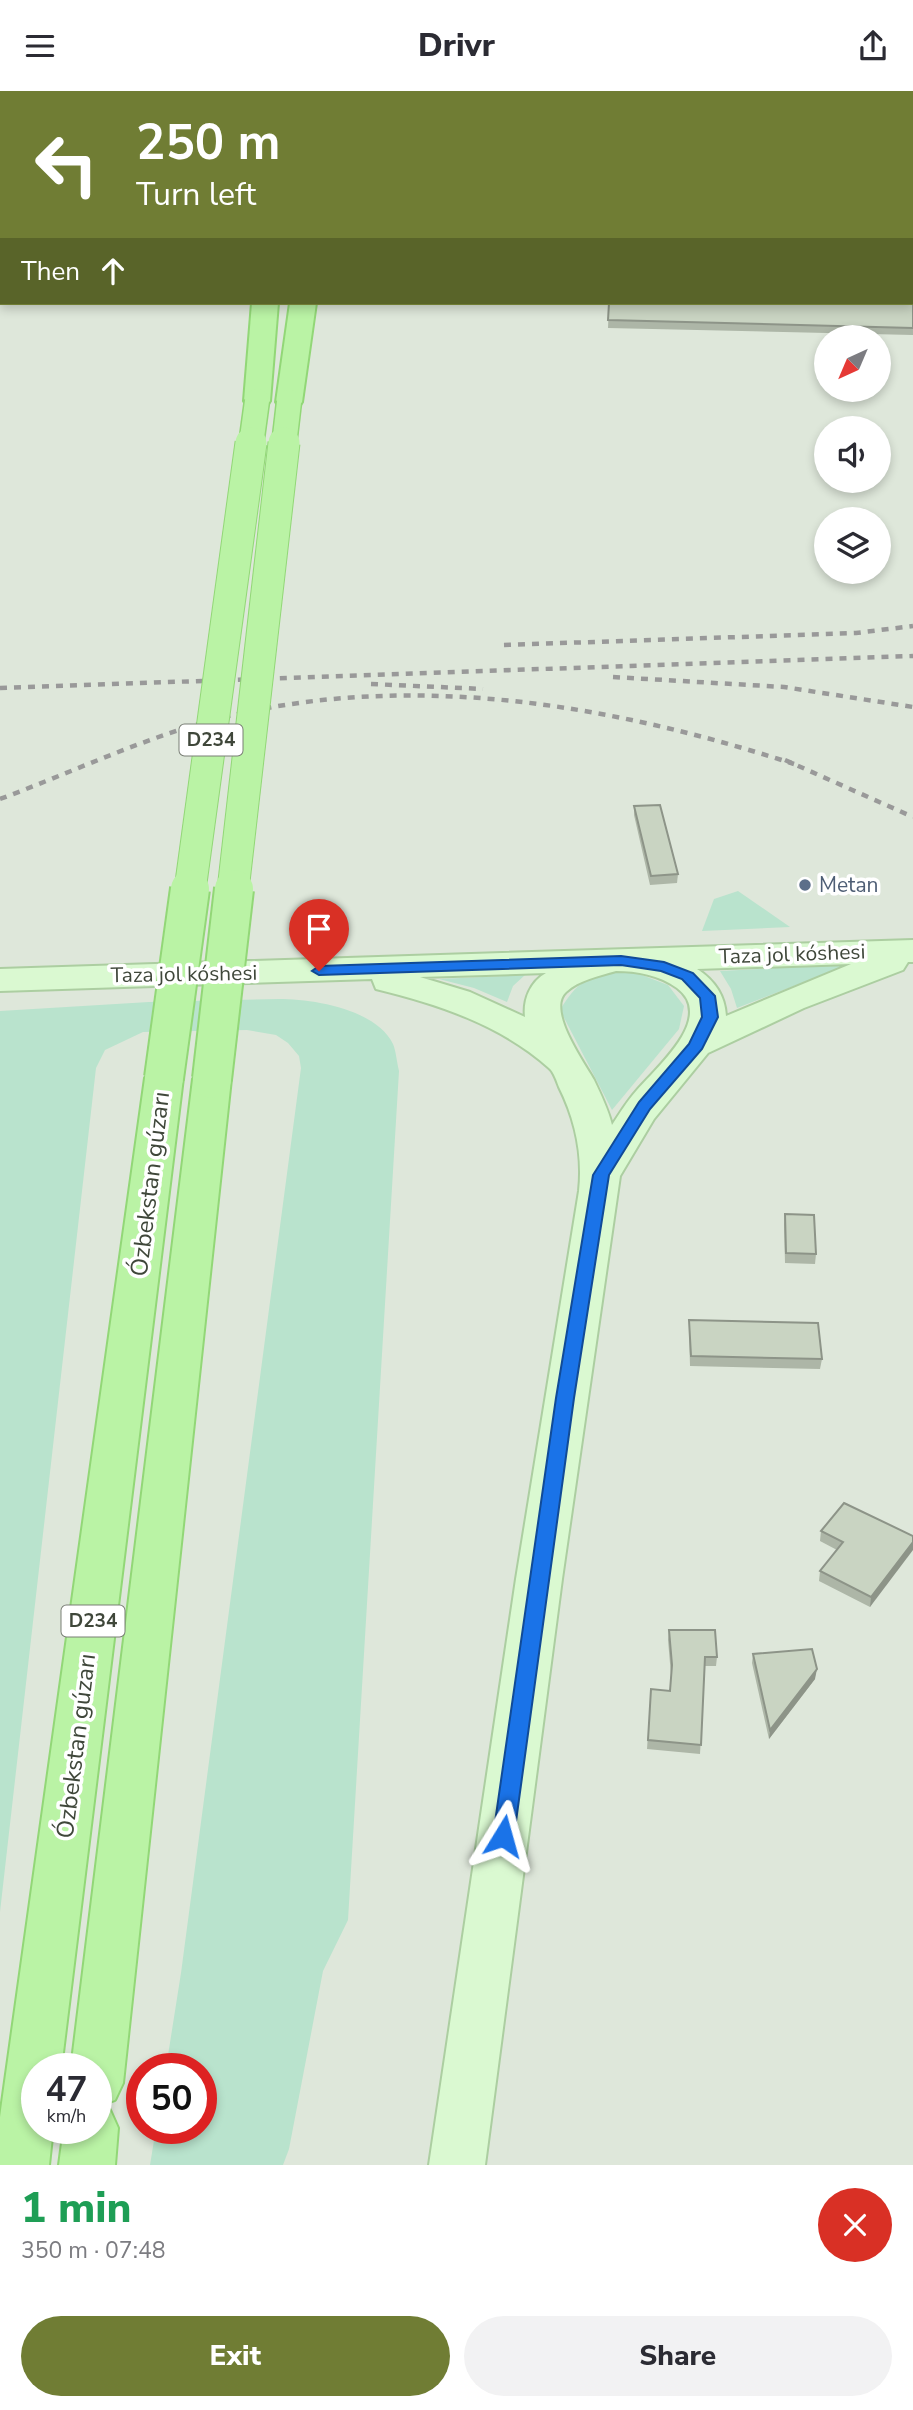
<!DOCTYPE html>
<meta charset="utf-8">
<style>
:root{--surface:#fff;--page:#f2f2f3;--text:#2b2b33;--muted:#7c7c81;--accent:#707d34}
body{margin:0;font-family:"Nunito Sans",sans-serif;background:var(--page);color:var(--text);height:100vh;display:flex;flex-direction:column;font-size:26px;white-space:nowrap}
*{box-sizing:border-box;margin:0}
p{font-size:23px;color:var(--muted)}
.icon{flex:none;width:38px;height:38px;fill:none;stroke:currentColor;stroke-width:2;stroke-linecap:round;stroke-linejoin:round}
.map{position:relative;height:2074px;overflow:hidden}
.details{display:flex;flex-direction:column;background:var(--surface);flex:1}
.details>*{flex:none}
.top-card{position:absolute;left:0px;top:0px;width:914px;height:214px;box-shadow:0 4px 10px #0003;background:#707d34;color:#fff;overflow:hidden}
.needle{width:46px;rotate:224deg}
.tools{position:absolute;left:814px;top:234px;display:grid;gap:14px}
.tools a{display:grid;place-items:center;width:77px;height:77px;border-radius:50%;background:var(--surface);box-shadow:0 4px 10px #0003;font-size:35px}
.speed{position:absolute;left:21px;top:1962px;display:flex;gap:14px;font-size:35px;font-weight:700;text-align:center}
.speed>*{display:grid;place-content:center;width:91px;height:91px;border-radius:50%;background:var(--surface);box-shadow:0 4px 10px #0003;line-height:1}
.speed small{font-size:18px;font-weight:400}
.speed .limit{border:10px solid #d22;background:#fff;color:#111}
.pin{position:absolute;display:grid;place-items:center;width:60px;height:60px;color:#fff;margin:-72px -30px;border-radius:50% 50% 50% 0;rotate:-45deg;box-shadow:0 0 7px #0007}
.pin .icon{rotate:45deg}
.me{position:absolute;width:77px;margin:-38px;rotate:8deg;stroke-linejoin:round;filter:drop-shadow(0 0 5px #0008)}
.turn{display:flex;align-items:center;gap:24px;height:147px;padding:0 21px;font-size:32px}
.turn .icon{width:91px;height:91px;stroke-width:2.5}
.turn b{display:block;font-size:49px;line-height:60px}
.then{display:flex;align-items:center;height:66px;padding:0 21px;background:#0003;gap:14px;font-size:26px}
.round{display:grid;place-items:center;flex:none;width:74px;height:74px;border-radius:37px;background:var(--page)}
.head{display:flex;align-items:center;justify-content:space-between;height:119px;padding:0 21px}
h1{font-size:42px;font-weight:800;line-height:52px;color:#1e9e55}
.button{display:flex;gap:14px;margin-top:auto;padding:14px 21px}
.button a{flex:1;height:80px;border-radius:42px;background:var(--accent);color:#fff;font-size:28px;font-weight:800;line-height:80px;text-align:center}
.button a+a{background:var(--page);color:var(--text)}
header{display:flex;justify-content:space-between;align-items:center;height:91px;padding:0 21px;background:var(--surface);font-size:32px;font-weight:800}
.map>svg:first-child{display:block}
.residential{fill:#dee7da;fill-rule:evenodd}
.green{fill:#b9e3cd}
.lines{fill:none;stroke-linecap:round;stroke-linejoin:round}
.secondary-casing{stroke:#accea1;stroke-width:4}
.primary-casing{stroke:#92d777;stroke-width:4}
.highway-casing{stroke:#79cc4d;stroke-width:4}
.secondary{fill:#daf9d1;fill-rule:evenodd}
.primary{fill:#baf3a5;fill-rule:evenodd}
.highway{fill:#a0ee7d;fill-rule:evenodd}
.rail{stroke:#999;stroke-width:4.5;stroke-dasharray:7 7;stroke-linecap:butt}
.primary-bridge-far2-casing{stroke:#92d777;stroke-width:27;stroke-linecap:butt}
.primary-bridge-far1-casing{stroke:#92d777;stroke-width:33;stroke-linecap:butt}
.primary-bridge-casing{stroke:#92d777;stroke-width:42;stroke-linecap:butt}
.primary-bridge-far2{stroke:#baf3a5;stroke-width:24}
.primary-bridge-far1{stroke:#baf3a5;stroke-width:31}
.primary-bridge{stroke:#baf3a5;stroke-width:38}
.wall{fill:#adb6a7}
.shaded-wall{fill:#8d9488}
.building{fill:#c9d4c2;stroke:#8d9488;stroke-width:2}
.route{fill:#1a73e8;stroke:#114b97;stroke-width:2}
.service-dot{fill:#5c6f8a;stroke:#fff;stroke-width:2.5}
.labels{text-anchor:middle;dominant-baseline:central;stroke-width:7;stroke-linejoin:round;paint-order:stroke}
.shield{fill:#fff;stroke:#797e75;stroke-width:2}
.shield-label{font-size:19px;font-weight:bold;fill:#3f473a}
.service-label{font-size:21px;fill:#4e5e75;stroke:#fff;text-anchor:start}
.street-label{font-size:21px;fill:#3f473a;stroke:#fff}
.near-street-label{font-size:24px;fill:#3f473a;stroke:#fff}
</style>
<header><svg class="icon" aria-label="menu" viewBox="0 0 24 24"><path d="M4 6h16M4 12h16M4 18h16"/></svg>Drivr<svg class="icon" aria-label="share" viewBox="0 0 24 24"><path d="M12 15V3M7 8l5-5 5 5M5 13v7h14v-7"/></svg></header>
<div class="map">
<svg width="913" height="2074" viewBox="0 0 913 2074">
<rect width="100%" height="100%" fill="#eef4ec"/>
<path class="residential" d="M0,0H913V2074H0ZM2,2H912V212H2ZM826,247H878V299H826ZM826,338H878V390H826ZM826,429H878V481H826ZM37,1978H96V2037H37ZM142,1978H201V2037H142Z"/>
<g class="green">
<polygon points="738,800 790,836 702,840 714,808"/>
<polygon points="851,873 737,917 731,898 720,880"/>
<path d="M634,881L668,894L684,915L679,938L612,1019L560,919C580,885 595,882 634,881Z"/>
<polygon points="525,884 513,895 507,911 474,897 439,888"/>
<path d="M279,908C313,908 376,918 393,953C396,960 397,972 399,980L348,1829L323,1880L289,2058L283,2074H150L156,2037H201V1978L166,1977L181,1882L301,977L299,965L288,952L276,944L247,939L143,941L105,959L96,977L0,1821V920L149,911Z"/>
</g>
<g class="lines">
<defs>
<path id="secondary" d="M913,849V871H908L903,879L804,917L708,962L654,1028L620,1085L562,1488L485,2074H429L516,1488L579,1100C583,1064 575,1028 559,996C557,991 554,981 549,977C501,934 438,913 376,898L372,888L0,900V878ZM851,873L726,925C725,904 714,889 697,878ZM616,880C637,880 659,884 677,897C716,926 657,976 637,999C627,1010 620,1022 612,1034C608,1018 601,1004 594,989C584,971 546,919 566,901C579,889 599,885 616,880ZM546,882C530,891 523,909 525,926L470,901L420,886Z"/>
<g id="primary">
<polygon points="252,212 278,212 270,310 266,316 257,318 248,316 244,310"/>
<polygon points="290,212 316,212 302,311 298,317 289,319 280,317 276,311"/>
<polygon points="164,975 177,979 183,987 61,1978 37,1978 37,2037 53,2037 49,2074 0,2074 0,2026 145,987 151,979"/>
<polygon points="212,976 225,980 231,988 123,1992 115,2009 99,2015 110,2019 118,2037 115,2074 59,2074 64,2037 96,2037 96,1978 71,1978 193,988 199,980"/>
</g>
<g id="highway">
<polygon points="146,0 169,0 171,2 147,2"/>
<rect x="281" y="0" width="22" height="2"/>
<rect x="319" y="0" width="22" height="2"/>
<polygon points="439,0 462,0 437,2"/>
</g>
</defs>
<use href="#secondary" class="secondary-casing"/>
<use href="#primary" class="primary-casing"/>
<use href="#highway" class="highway-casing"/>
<use href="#secondary" class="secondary"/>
<use href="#primary" class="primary"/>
<use href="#highway" class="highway"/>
<g class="rail">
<polyline points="504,554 856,542 913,535"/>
<polyline points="613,586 784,596 913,616"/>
<polyline points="371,593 483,598"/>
<polyline points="0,597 913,565"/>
<polyline points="785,669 913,726"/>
<path d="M0,708C70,682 137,650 209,630C403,578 607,612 794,673"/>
</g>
<defs>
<g id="primary-bridge-far2">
<polyline points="251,354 257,310"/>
<polyline points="284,354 289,311"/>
</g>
<g id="primary-bridge-far1">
<polyline points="190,799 251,352"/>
<polyline points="233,799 284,352"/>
</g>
<g id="primary-bridge">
<polyline points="164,987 190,798"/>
<polyline points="212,988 234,798"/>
</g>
</defs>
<use href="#primary-bridge-far2" class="primary-bridge-far2-casing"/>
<use href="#primary-bridge-far1" class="primary-bridge-far1-casing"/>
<use href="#primary-bridge" class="primary-bridge-casing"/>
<use href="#primary-bridge-far2" class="primary-bridge-far2"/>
<use href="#primary-bridge-far1" class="primary-bridge-far1"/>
<use href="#primary-bridge" class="primary-bridge"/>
</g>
<g class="wall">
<polygon points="781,0 913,0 913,244 608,237 609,212 912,2 781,2"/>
<polygon points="634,715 678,783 677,792 650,794 634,724"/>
<polygon points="785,1123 816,1163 815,1173 785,1172 784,1133"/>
<polygon points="689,1229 822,1268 820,1278 690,1275 689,1239"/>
<polygon points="821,1440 913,1445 870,1516 819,1490 820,1480 837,1459 820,1450"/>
<polygon points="669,1539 717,1566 716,1575 705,1575 700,1663 647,1658 651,1598 670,1600 671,1584 668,1549"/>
<polygon points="753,1563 815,1588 769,1648 752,1572"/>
</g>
<g class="shaded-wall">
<polygon points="913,1451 913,1459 870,1516 871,1506"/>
<polygon points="817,1578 815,1588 769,1648 770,1639"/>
</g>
<g class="building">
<polygon points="782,0 913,0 913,237 608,229 609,212 912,212 912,2 782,2"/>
<polygon points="660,714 678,783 651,785 634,715"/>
<polygon points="785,1123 814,1124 816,1163 786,1162"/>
<polygon points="689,1229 818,1232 822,1268 691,1265"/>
<polygon points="844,1412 913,1445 913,1451 871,1506 820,1480 843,1451 821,1440"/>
<polygon points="669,1539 715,1539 717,1566 705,1566 701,1654 648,1649 651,1598 670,1600 672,1574"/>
<polygon points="812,1558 817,1578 770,1639 753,1563"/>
</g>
<polygon class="route" points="621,865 664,871 693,882 715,905 718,926 702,958 650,1018 609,1084 574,1307 514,1745 511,1751 503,1754 496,1751 493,1745 556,1307 593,1084 639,1011 689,953 702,926 700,907 682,888 661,880 621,874 319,884 312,880 319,875"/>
<circle class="service-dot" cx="805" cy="794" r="7"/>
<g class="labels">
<g class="shield">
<rect x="179.5" y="633.5" width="63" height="31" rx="5"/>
<rect x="61.5" y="1514.5" width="63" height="31" rx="5"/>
</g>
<g class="shield-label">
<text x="211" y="649">D234</text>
<text x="93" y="1530">D234</text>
</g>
<g class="service-label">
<text x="819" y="794">Metan</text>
</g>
<g class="street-label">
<text transform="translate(792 863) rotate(-2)">Taza jol kóshesi</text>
<text transform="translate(184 883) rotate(-1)">Taza jol kóshesi</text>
</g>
<g class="near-street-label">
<text transform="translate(150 1093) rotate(-83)">Ózbekstan gúzarı</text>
<text transform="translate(76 1655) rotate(-83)">Ózbekstan gúzarı</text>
</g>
</g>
</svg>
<div class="tools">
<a><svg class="needle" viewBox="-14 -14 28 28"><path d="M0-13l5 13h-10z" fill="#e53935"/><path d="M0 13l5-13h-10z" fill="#7c7c81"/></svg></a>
<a><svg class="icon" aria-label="sound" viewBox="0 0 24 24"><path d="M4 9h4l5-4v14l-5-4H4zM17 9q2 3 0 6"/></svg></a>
<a><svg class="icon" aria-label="layers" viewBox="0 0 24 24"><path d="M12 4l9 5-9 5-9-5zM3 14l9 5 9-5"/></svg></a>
</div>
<div class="speed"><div>47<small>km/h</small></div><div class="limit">50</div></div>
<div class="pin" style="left:319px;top:880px;background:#d93025"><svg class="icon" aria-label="arrive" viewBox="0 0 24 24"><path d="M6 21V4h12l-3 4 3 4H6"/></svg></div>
<svg class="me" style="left:503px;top:1745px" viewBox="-20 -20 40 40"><path d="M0-17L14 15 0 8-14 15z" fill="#1a73e8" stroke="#fff" stroke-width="4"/></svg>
<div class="top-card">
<div class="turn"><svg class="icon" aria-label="left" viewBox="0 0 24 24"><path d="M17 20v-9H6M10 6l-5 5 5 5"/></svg><div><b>250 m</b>Turn left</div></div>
<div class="then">Then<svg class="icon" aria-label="ahead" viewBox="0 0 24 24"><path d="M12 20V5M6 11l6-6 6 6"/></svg></div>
</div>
</div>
<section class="details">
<div class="head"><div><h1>1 min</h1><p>350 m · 07:48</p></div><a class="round" style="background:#d93025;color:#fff"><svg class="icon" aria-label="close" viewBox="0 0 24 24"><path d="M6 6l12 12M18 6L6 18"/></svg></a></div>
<div class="button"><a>Exit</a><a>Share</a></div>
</section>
